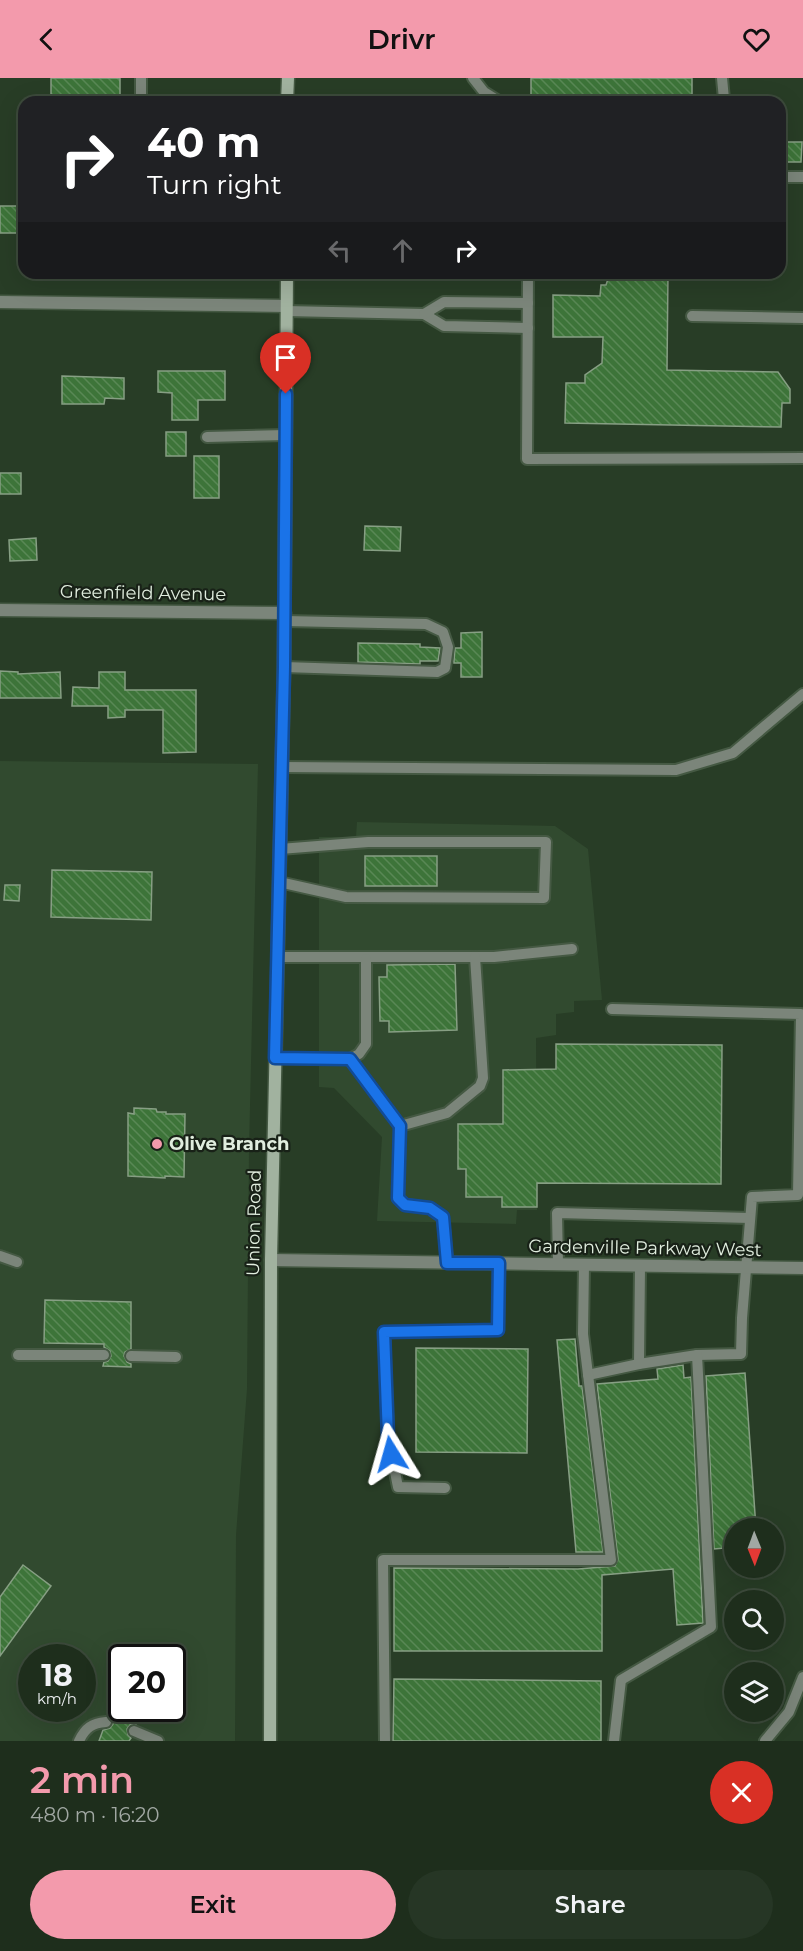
<!DOCTYPE html>
<meta charset="utf-8">
<style>
:root{--surface:#1e2e1c;--page:#263625;--text:#f1f3f6;--muted:#a1a8a3;--line:#3c4a3b;--accent:#f39aac}
body{margin:0;font-family:Montserrat,sans-serif;background:var(--page);color:var(--text);height:100vh;display:flex;flex-direction:column;font-size:22px;white-space:nowrap}
*{box-sizing:border-box;margin:0}
p{font-size:20px;color:var(--muted)}
.icon{flex:none;width:33px;height:33px;fill:none;stroke:currentColor;stroke-width:2;stroke-linecap:round;stroke-linejoin:round}
.map{position:relative;height:1663px;overflow:hidden}
.side{display:flex;flex-direction:column;background:var(--surface);flex:1}
.side>*{flex:none}
.hud{position:absolute;left:18px;top:18px;width:768px;height:183px;border-radius:18px;box-shadow:0 6px 24px #0002,0 0 0 2px var(--line);background:#202124;color:#fff;overflow:hidden}
.needle{width:39px;rotate:179deg}
.buttons{position:absolute;left:724px;top:1440px;display:grid;gap:12px}
.buttons a{display:grid;place-items:center;width:60px;height:60px;border-radius:50%;background:var(--surface);box-shadow:0 6px 24px #0002,0 0 0 2px var(--line);font-size:30px}
.speed{position:absolute;left:18px;top:1566px;display:flex;gap:12px;font-size:30px;font-weight:700;text-align:center}
.speed>*{display:grid;place-content:center;width:78px;height:78px;border-radius:50%;background:var(--surface);box-shadow:0 6px 24px #0002,0 0 0 2px var(--line);line-height:1}
.speed small{font-size:15px;font-weight:400}
.speed .limit{border:3px solid #111;border-radius:9px;background:#fff;color:#111}
.pin{position:absolute;display:grid;place-items:center;width:51px;height:51px;color:#fff;margin:-62px -26px;border-radius:50% 50% 50% 0;rotate:-45deg;box-shadow:0 0 6px #0007}
.pin .icon{rotate:45deg}
.me{position:absolute;width:66px;margin:-33px;rotate:352deg;stroke-linejoin:round;filter:drop-shadow(0 0 4px #0008)}
.turn{display:flex;align-items:center;gap:21px;height:126px;padding:0 30px;font-size:27px}
.turn .icon{width:78px;height:78px;stroke-width:2.5}
.turn b{display:block;font-size:42px;line-height:51px}
.lanes{display:flex;align-items:center;height:57px;padding:0 30px;background:#0003;justify-content:center;gap:30px;direction:ltr}
.lanes .off{opacity:.35}
.round{display:grid;place-items:center;flex:none;width:63px;height:63px;border-radius:32px;background:var(--page)}
.headline{display:flex;align-items:center;justify-content:space-between;height:102px;padding:0 30px}
h1{font-size:36px;font-weight:600;line-height:45px;color:var(--accent)}
.cta{display:flex;gap:12px;margin-top:auto;padding:12px 30px}
.cta a{flex:1;height:69px;border-radius:36px;background:var(--accent);color:#111;font-size:24px;font-weight:600;line-height:69px;text-align:center}
.cta a+a{background:var(--page);color:var(--text)}
header{display:flex;justify-content:space-between;align-items:center;height:78px;padding:0 30px;background:var(--accent);color:#111;font-size:27px;font-weight:600}
.map>svg:first-child{display:block}
.built{fill:#314a2f;fill-rule:evenodd}
.building{fill:url(#building-back-hatch);stroke:#879f84;stroke-width:1.5}
.lines{fill:none;stroke-linecap:round;stroke-linejoin:round}
.lane-casing{stroke:#455943;stroke-width:14}
.street-casing{stroke:#455943;stroke-width:15}
.secondary-casing{stroke:#455943;stroke-width:15}
.lane{stroke:#7b857a;stroke-width:10}
.street{stroke:#7b857a;stroke-width:12}
.secondary{stroke:#a1b29f;stroke-width:12}
.route-casing{stroke:#114b97;stroke-width:15}
.route{stroke:#1a73e8;stroke-width:10}
.poi-dot{fill:#f39aac;stroke:#182117;stroke-width:2}
.labels{text-anchor:middle;dominant-baseline:central;stroke-width:4.5;stroke-linejoin:round;paint-order:stroke}
.street-label{font-size:18px;fill:#e0edde;stroke:#182117}
.poi-label{font-size:18px;font-weight:bold;fill:#e0edde;stroke:#182117;text-anchor:start}
</style>
<header><svg class="icon" aria-label="back" viewBox="0 0 24 24"><path d="M15 5l-7 7 7 7"/></svg>Drivr<svg class="icon" aria-label="heart" viewBox="0 0 24 24"><path d="M12 20l-8-8c-3-5 5-10 8-4 3-6 11-1 8 4z"/></svg></header>
<div class="map">
<svg width="803" height="1663" viewBox="0 0 803 1663">
<defs>
<pattern id="building-back-hatch" width="6" height="6" patternUnits="userSpaceOnUse" patternTransform="scale(1.5)"><rect width="6" height="6" fill="#3d7439"/><path d="M-1 5l2 2M0 0l6 6M5-1l2 2" fill="none" stroke="#598855"/></pattern>
</defs>
<rect width="100%" height="100%" fill="#283d26"/>
<g class="built">
<path d="M0,683L258,686L249,1071L247,1311L236,1457L235,1663H0ZM32,1580H82V1630H32ZM122,1580H172V1630H122Z"/>
<polygon points="357,744 555,748 588,771 602,922 574,923 574,934 556,936 556,957 536,960 537,1132 517,1132 516,1146 377,1143 382,1059 334,1010 319,1009 319,759 356,759"/>
</g>
<g class="building">
<rect x="51" y="0" width="69" height="24"/>
<rect x="531" y="0" width="161" height="24"/>
<polygon points="780,64 802,64 801,84 780,84"/>
<rect x="0" y="128" width="24" height="27"/>
<polygon points="610,195 668,195 667,292 778,294 790,311 790,325 782,325 781,349 565,345 566,305 585,305 585,297 602,285 603,259 553,259 553,217 600,218 601,207 606,207"/>
<polygon points="158,293 225,293 225,322 198,322 198,342 172,342 172,315 158,314"/>
<polygon points="62,298 124,300 124,321 105,320 104,326 62,326"/>
<rect x="166" y="354" width="20" height="24"/>
<rect x="194" y="378" width="25" height="42"/>
<rect x="0" y="395" width="21" height="21"/>
<polygon points="365,448 401,449 400,473 364,472"/>
<polygon points="36,460 37,482 10,483 9,462"/>
<polygon points="482,554 482,599 461,599 461,585 454,585 454,583 455,570 461,570 461,555"/>
<polygon points="358,565 420,566 420,569 440,570 438,583 420,583 420,586 358,584"/>
<polygon points="0,593 18,594 18,596 60,594 61,620 0,620"/>
<polygon points="99,594 125,594 125,612 196,612 196,674 163,675 163,632 125,632 125,639 108,640 108,628 72,628 73,609 99,610"/>
<rect x="365" y="778" width="72" height="30"/>
<polygon points="52,792 152,794 151,842 51,839"/>
<polygon points="5,807 20,807 19,823 4,822"/>
<polygon points="455,886 457,952 389,954 389,943 380,943 379,899 387,899 387,887"/>
<polygon points="556,966 722,967 721,1106 537,1105 537,1129 502,1129 502,1119 466,1119 466,1091 458,1091 458,1046 503,1046 503,992 556,991"/>
<polygon points="134,1030 156,1031 157,1034 166,1034 166,1036 185,1036 184,1099 165,1098 165,1100 128,1098 128,1035 134,1036"/>
<polygon points="45,1222 131,1224 131,1271 125,1274 124,1278 127,1284 131,1286 131,1289 103,1288 104,1284 108,1283 111,1278 110,1273 104,1269 104,1266 44,1265"/>
<polygon points="575,1261 579,1308 582,1308 603,1474 576,1474 557,1262"/>
<polygon points="416,1270 528,1271 527,1375 416,1374"/>
<polygon points="683,1287 684,1300 691,1299 703,1545 677,1547 673,1491 602,1497 602,1573 394,1573 394,1490 578,1491 615,1488 618,1481 597,1306 658,1301 657,1291"/>
<polygon points="745,1295 756,1450 735,1450 735,1469 714,1471 706,1298"/>
<polygon points="23,1487 51,1508 0,1578 0,1519"/>
<polygon points="394,1601 601,1603 601,1663 393,1663"/>
<polygon points="112,1628 139,1639 136,1646 130,1647 127,1651 128,1657 131,1660 129,1663 99,1663 103,1652 110,1650 113,1646 112,1640 109,1637"/>
</g>
<g class="lines">
<defs>
<g id="lane">
<polyline points="141,0 141,24"/>
<polyline points="473,0 484,14 500,24"/>
<polyline points="722,0 724,21 722,24"/>
<polyline points="780,99 803,99"/>
<polyline points="528,195 527,381 803,380"/>
<polyline points="286,233 424,236 444,248 528,250"/>
<polyline points="424,236 444,224 528,225"/>
<polyline points="692,238 803,240"/>
<polyline points="207,359 286,357"/>
<polyline points="284,589 437,594 445,590 448,569 443,554 426,546 285,543"/>
<polyline points="282,689 676,692 733,675 803,616"/>
<polyline points="279,804 346,819 544,820 546,764 368,764 280,771"/>
<polyline points="277,879 494,879 572,871"/>
<polyline points="612,931 801,936 798,1117 752,1119 742,1240 741,1276 697,1277"/>
<polyline points="275,980 350,981 359,976 366,966 366,881"/>
<polyline points="350,981 400,1048 398,1120 405,1127 430,1130 443,1139 447,1185"/>
<polyline points="400,1048 447,1035 480,1008 483,1000 475,879"/>
<polyline points="0,1178 17,1184"/>
<polyline points="558,1186 557,1135 750,1140"/>
<polyline points="18,1277 104,1277"/>
<polyline points="131,1278 176,1279"/>
<polyline points="639,1286 640,1188"/>
<polyline points="588,1297 639,1286 697,1277 711,1549 621,1602 614,1663"/>
<polyline points="445,1410 398,1409 388,1359 384,1254 498,1252 499,1185"/>
<polyline points="134,1653 158,1663"/>
<path d="M79,1663C85,1650 92,1645 106,1644"/>
<polyline points="385,1663 383,1482 611,1482 583,1256 584,1187"/>
<polyline points="765,1663 789,1634 803,1599"/>
</g>
<g id="street">
<polyline points="0,224 286,228"/>
<polyline points="0,532 285,535"/>
<polyline points="271,1182 803,1190"/>
</g>
<g id="secondary">
<polyline points="287,24 288,0"/>
<polyline points="270,1663 271,1182 284,589 287,195"/>
</g>
</defs>
<use href="#lane" class="lane-casing"/>
<use href="#street" class="street-casing"/>
<use href="#secondary" class="secondary-casing"/>
<use href="#lane" class="lane"/>
<use href="#street" class="street"/>
<use href="#secondary" class="secondary"/>
</g>
<g class="lines">
<defs>
<polyline id="route" points="286,316 284,589 275,980 350,981 400,1048 398,1120 405,1127 430,1130 443,1139 447,1185 499,1185 498,1252 384,1254 388,1359 391,1376"/>
</defs>
<use href="#route" class="route-casing"/>
<use href="#route" class="route"/>
</g>
<circle class="poi-dot" cx="157" cy="1066" r="6"/>
<g class="labels">
<g class="street-label">
<text transform="translate(143 515) rotate(1)">Greenfield Avenue</text>
<text transform="translate(254 1145) rotate(-89)">Union Road</text>
<text transform="translate(645 1170) rotate(1)">Gardenville Parkway West</text>
</g>
<g class="poi-label">
<text x="169" y="1066">Olive Branch</text>
</g>
</g>
</svg>
<div class="buttons">
<a><svg class="needle" viewBox="-14 -14 28 28"><path d="M0-13l5 13h-10z" fill="#e53935"/><path d="M0 13l5-13h-10z" fill="#a1a8a3"/></svg></a>
<a><svg class="icon" aria-label="search" viewBox="0 0 24 24"><circle cx="10" cy="10" r="6"/><path d="M15 15l6 6"/></svg></a>
<a><svg class="icon" aria-label="layers" viewBox="0 0 24 24"><path d="M12 4l9 5-9 5-9-5zM3 14l9 5 9-5"/></svg></a>
</div>
<div class="speed"><div>18<small>km/h</small></div><div class="limit">20</div></div>
<div class="pin" style="left:286px;top:316px;background:#d93025"><svg class="icon" aria-label="arrive" viewBox="0 0 24 24"><path d="M6 21V4h12l-3 4 3 4H6"/></svg></div>
<svg class="me" style="left:391px;top:1376px" viewBox="-20 -20 40 40"><path d="M0-17L14 15 0 8-14 15z" fill="#1a73e8" stroke="#fff" stroke-width="4"/></svg>
<div class="hud">
<div class="turn"><svg class="icon" aria-label="right" viewBox="0 0 24 24"><path d="M7 20v-9h11M14 6l5 5-5 5"/></svg><div><b>40 m</b>Turn right</div></div>
<div class="lanes"><svg class="icon off" aria-label="left" viewBox="0 0 24 24"><path d="M17 20v-9H6M10 6l-5 5 5 5"/></svg><svg class="icon off" aria-label="ahead" viewBox="0 0 24 24"><path d="M12 20V5M6 11l6-6 6 6"/></svg><svg class="icon" aria-label="right" viewBox="0 0 24 24"><path d="M7 20v-9h11M14 6l5 5-5 5"/></svg></div>
</div>
</div>
<section class="side">
<div class="headline"><div><h1>2 min</h1><p>480 m · 16:20</p></div><a class="round" style="background:#d93025;color:#fff"><svg class="icon" aria-label="close" viewBox="0 0 24 24"><path d="M6 6l12 12M18 6L6 18"/></svg></a></div>
<div class="cta"><a>Exit</a><a>Share</a></div>
</section>
